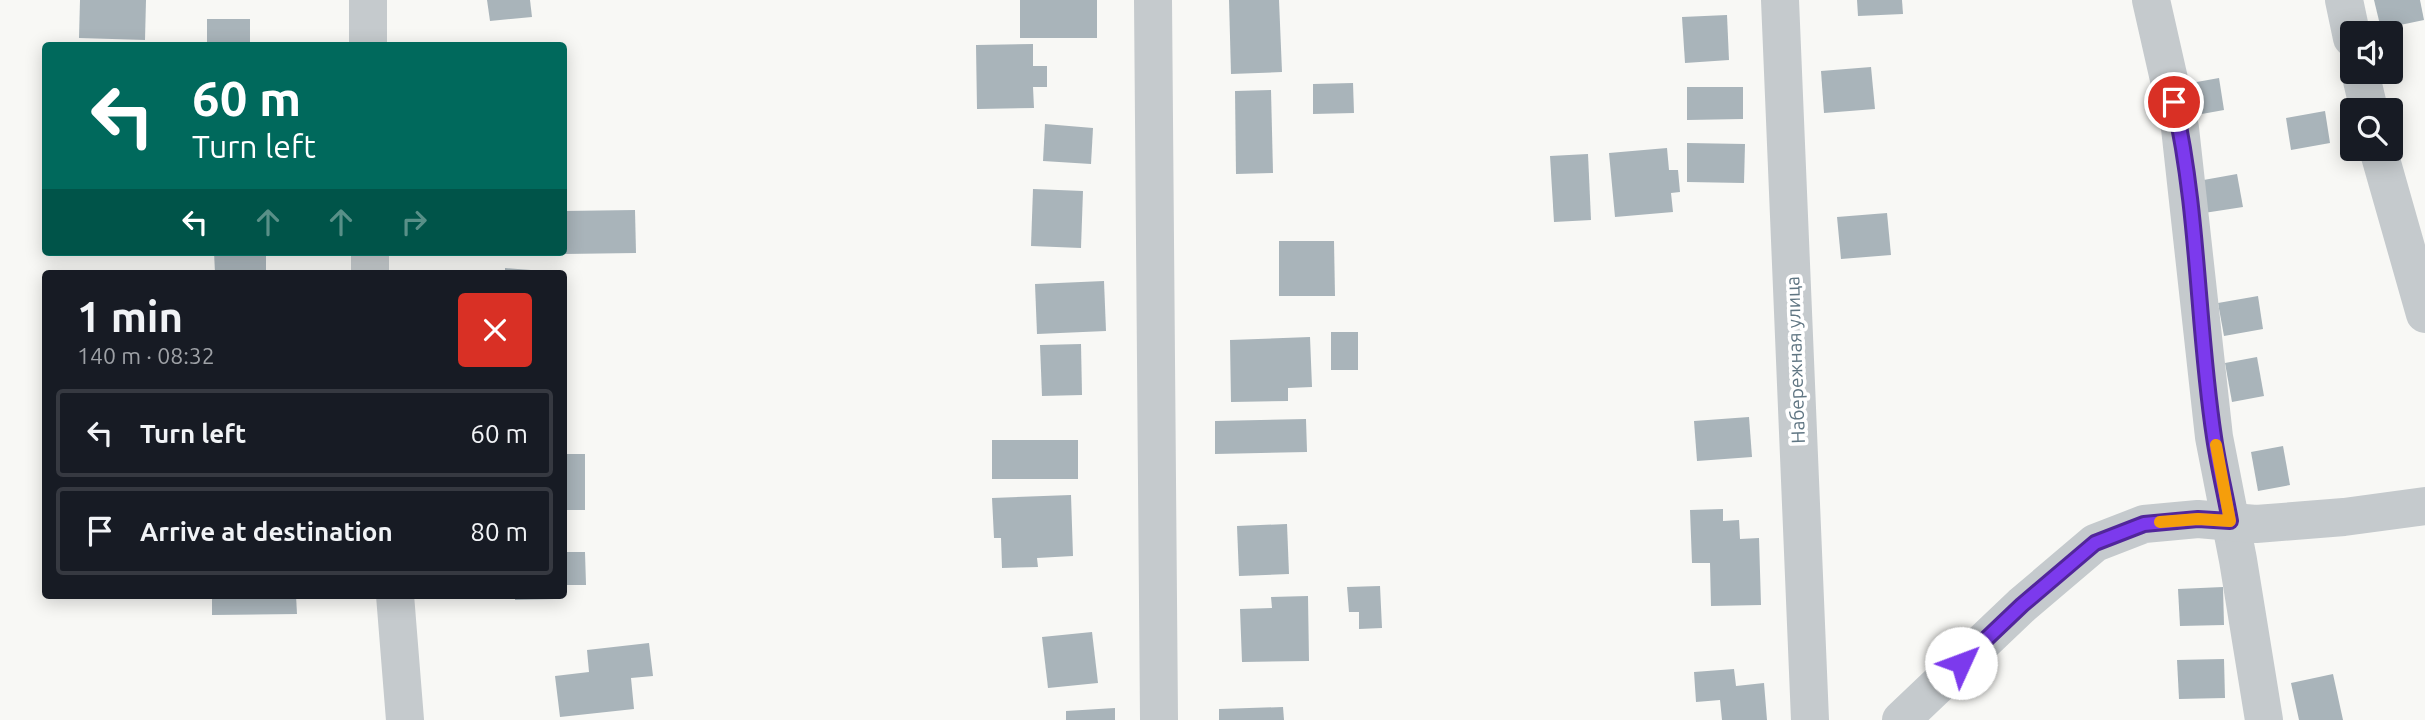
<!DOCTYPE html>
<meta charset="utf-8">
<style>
:root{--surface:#171b24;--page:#242831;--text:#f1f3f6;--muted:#9ea1a6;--line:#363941}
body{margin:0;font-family:Ubuntu,sans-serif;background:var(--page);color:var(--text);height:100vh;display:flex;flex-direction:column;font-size:26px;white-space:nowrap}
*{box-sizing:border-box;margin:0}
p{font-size:23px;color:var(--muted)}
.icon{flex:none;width:38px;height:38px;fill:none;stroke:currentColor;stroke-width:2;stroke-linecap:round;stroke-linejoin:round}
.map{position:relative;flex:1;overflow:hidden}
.sheet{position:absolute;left:42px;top:270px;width:525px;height:329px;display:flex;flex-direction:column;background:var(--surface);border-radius:7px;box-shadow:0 4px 18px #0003}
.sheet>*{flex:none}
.guide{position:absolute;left:42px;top:42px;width:525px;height:214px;border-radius:7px;box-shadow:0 4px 18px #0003;background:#00695c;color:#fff;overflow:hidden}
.controls{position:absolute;left:2340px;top:21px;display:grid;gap:14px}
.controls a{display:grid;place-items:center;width:63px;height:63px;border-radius:7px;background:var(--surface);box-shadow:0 4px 18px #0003;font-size:35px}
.pin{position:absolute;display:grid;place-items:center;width:60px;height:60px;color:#fff;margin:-30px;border:4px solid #fff;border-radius:50%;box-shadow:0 2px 7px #0007}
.me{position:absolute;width:77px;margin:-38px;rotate:47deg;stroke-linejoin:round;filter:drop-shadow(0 0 5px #0008)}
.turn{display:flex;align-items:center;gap:24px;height:147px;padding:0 35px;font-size:32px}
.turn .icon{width:91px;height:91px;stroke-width:2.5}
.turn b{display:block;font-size:49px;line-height:60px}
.lanes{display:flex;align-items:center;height:66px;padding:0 35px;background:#0003;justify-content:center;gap:35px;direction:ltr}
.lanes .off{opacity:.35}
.round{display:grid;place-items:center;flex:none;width:74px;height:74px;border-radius:7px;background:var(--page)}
.summary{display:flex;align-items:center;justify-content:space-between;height:119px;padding:0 35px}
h1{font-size:42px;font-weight:700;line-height:52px}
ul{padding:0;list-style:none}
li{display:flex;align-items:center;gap:21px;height:88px;margin:0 14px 10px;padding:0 21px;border:4px solid var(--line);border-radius:7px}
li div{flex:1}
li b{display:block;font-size:26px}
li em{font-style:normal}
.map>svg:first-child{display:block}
.building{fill:#a9b4ba}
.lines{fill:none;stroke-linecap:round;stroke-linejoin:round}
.street{stroke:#c5cacd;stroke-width:38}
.route-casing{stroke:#51269a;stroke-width:18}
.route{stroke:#7c3aed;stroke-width:12}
.slow{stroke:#f59e0b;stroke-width:12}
.labels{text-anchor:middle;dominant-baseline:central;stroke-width:7;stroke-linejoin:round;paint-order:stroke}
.street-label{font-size:19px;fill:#607683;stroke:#fff}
</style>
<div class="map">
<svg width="2425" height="720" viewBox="0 0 2425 720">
<rect width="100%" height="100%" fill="#f8f8f5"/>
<g class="building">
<polygon points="80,0 146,0 145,40 79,38"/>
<polygon points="487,0 530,0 532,17 490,21"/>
<rect x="1020" y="0" width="77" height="38"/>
<polygon points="1229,0 1279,0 1282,72 1231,74"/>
<polygon points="1857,0 1902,0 1903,14 1858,16"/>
<polygon points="2374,0 2420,0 2424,20 2381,29"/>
<polygon points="1727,15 1729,60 1685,63 1682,17"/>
<rect x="207" y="19" width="43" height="27"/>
<polygon points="1033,44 1033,66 1047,66 1047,87 1033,87 1034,108 977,109 976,45"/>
<polygon points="1871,67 1875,109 1824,113 1821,71"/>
<polygon points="2219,78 2224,110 2185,117 2180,85"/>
<polygon points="1353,83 1354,113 1313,114 1313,84"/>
<polygon points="1687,87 1743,87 1743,119 1687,120"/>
<polygon points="1271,90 1273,173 1236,174 1235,91"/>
<polygon points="2325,111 2330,143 2291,150 2286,118"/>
<polygon points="1045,124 1093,128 1091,164 1043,161"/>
<polygon points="1687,143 1745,144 1744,183 1687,182"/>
<polygon points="1667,148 1669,170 1678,170 1680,192 1671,193 1673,212 1615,217 1609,153"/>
<polygon points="1588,154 1591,220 1554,222 1550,156"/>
<polygon points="2237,174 2243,207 2204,213 2198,181"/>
<polygon points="1033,189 1083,191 1081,248 1031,246"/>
<polygon points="635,210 636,253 564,254 564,211"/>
<polygon points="1887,213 1891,255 1841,259 1837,217"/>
<polygon points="1279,241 1334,241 1335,296 1279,296"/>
<polygon points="214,252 266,252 266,273 215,273"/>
<polygon points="505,268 544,271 544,273 505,273"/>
<polygon points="1104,281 1106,331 1037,334 1035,284"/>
<polygon points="2258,296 2263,329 2224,336 2218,303"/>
<rect x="1331" y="332" width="27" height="38"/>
<polygon points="1310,337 1312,387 1288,388 1288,401 1231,402 1230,340"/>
<polygon points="1081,344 1082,395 1042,396 1040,345"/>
<polygon points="2257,357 2264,396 2232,402 2225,363"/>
<polygon points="1749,417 1752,457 1697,461 1694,421"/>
<polygon points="1306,419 1307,452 1215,454 1215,421"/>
<rect x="992" y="440" width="86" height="39"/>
<polygon points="2283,446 2290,485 2258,491 2251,452"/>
<rect x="564" y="454" width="21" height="56"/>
<polygon points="1071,495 1073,556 1037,558 1038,567 1002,568 1001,538 994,538 992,498"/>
<polygon points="1723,509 1723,521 1739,520 1740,539 1759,538 1761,605 1711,606 1710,563 1692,563 1690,510"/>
<polygon points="1287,524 1289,574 1239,576 1237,526"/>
<polygon points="564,552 585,552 586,585 564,585"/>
<polygon points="1380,586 1382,628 1359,629 1359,612 1349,612 1347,587"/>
<polygon points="2223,587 2224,625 2180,626 2178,589"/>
<polygon points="212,595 296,595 297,614 212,615"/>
<polygon points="515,595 554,595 555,599 515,600"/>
<polygon points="1308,596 1309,661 1242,662 1240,609 1272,608 1271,597"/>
<polygon points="1092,632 1098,683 1048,688 1042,637"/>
<polygon points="649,643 653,676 631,678 634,709 560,717 555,676 589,672 587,650"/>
<polygon points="2224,659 2225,698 2179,699 2177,660"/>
<polygon points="1734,669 1736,686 1764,683 1767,720 1722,720 1720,700 1696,702 1694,672"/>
<polygon points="2333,674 2343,720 2299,720 2291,683"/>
<polygon points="1283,707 1284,720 1219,720 1219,709"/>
<polygon points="1115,708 1115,720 1066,720 1066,711"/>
</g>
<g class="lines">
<g class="street">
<polyline points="368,0 368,46"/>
<polyline points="1153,0 1159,720"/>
<polyline points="1780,0 1810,720"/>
<polyline points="2151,0 2180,128 2214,437 2238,560 2264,720"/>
<polyline points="2344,0 2352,38"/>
<polyline points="2360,72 2369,110"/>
<polyline points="2378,149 2425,314"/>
<polyline points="370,252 370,273"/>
<polyline points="395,595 405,720"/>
<polyline points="1901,720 2022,605 2095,543 2144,524 2198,519 2256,524 2344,517 2425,506"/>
</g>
</g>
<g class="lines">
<defs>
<path id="route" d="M1961,663L2022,605L2095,543L2144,524L2198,519L2230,521C2225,493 2218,465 2214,437C2197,326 2199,212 2174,102"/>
</defs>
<use href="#route" class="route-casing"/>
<use href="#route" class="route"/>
<polyline class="slow" points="2160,522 2198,519 2230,521 2216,445"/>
</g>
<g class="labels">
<g class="street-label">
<text transform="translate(1795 360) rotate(-92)">Набережная улица</text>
</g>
</g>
</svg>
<div class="controls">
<a><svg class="icon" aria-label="sound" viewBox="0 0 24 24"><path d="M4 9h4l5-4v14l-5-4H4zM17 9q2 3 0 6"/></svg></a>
<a><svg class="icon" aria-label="search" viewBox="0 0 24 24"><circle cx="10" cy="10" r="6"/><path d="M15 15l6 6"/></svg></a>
</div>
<div class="pin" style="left:2174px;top:102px;background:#d93025"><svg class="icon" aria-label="arrive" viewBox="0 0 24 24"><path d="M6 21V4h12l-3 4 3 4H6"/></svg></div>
<svg class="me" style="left:1961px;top:663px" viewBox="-20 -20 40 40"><circle r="19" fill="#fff"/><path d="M0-13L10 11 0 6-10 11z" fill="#7c3aed"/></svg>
<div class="guide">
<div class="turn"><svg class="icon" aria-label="left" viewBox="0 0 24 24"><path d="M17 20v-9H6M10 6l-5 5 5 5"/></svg><div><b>60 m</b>Turn left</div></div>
<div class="lanes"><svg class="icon" aria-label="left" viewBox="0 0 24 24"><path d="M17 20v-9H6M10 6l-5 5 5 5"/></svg><svg class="icon off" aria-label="ahead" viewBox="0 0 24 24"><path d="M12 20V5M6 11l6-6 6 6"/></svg><svg class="icon off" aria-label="ahead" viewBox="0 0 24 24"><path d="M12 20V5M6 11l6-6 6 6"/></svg><svg class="icon off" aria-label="right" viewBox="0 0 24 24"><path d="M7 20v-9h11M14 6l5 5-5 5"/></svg></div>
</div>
<section class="sheet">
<div class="summary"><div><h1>1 min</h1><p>140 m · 08:32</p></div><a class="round" style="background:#d93025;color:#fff"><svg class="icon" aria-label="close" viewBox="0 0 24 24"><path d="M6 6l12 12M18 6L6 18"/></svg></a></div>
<ul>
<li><svg class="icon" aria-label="left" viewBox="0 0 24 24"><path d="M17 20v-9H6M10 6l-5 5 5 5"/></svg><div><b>Turn left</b></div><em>60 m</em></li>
<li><svg class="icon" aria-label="arrive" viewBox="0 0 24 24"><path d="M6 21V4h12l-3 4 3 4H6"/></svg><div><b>Arrive at destination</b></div><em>80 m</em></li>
</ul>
</section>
</div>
